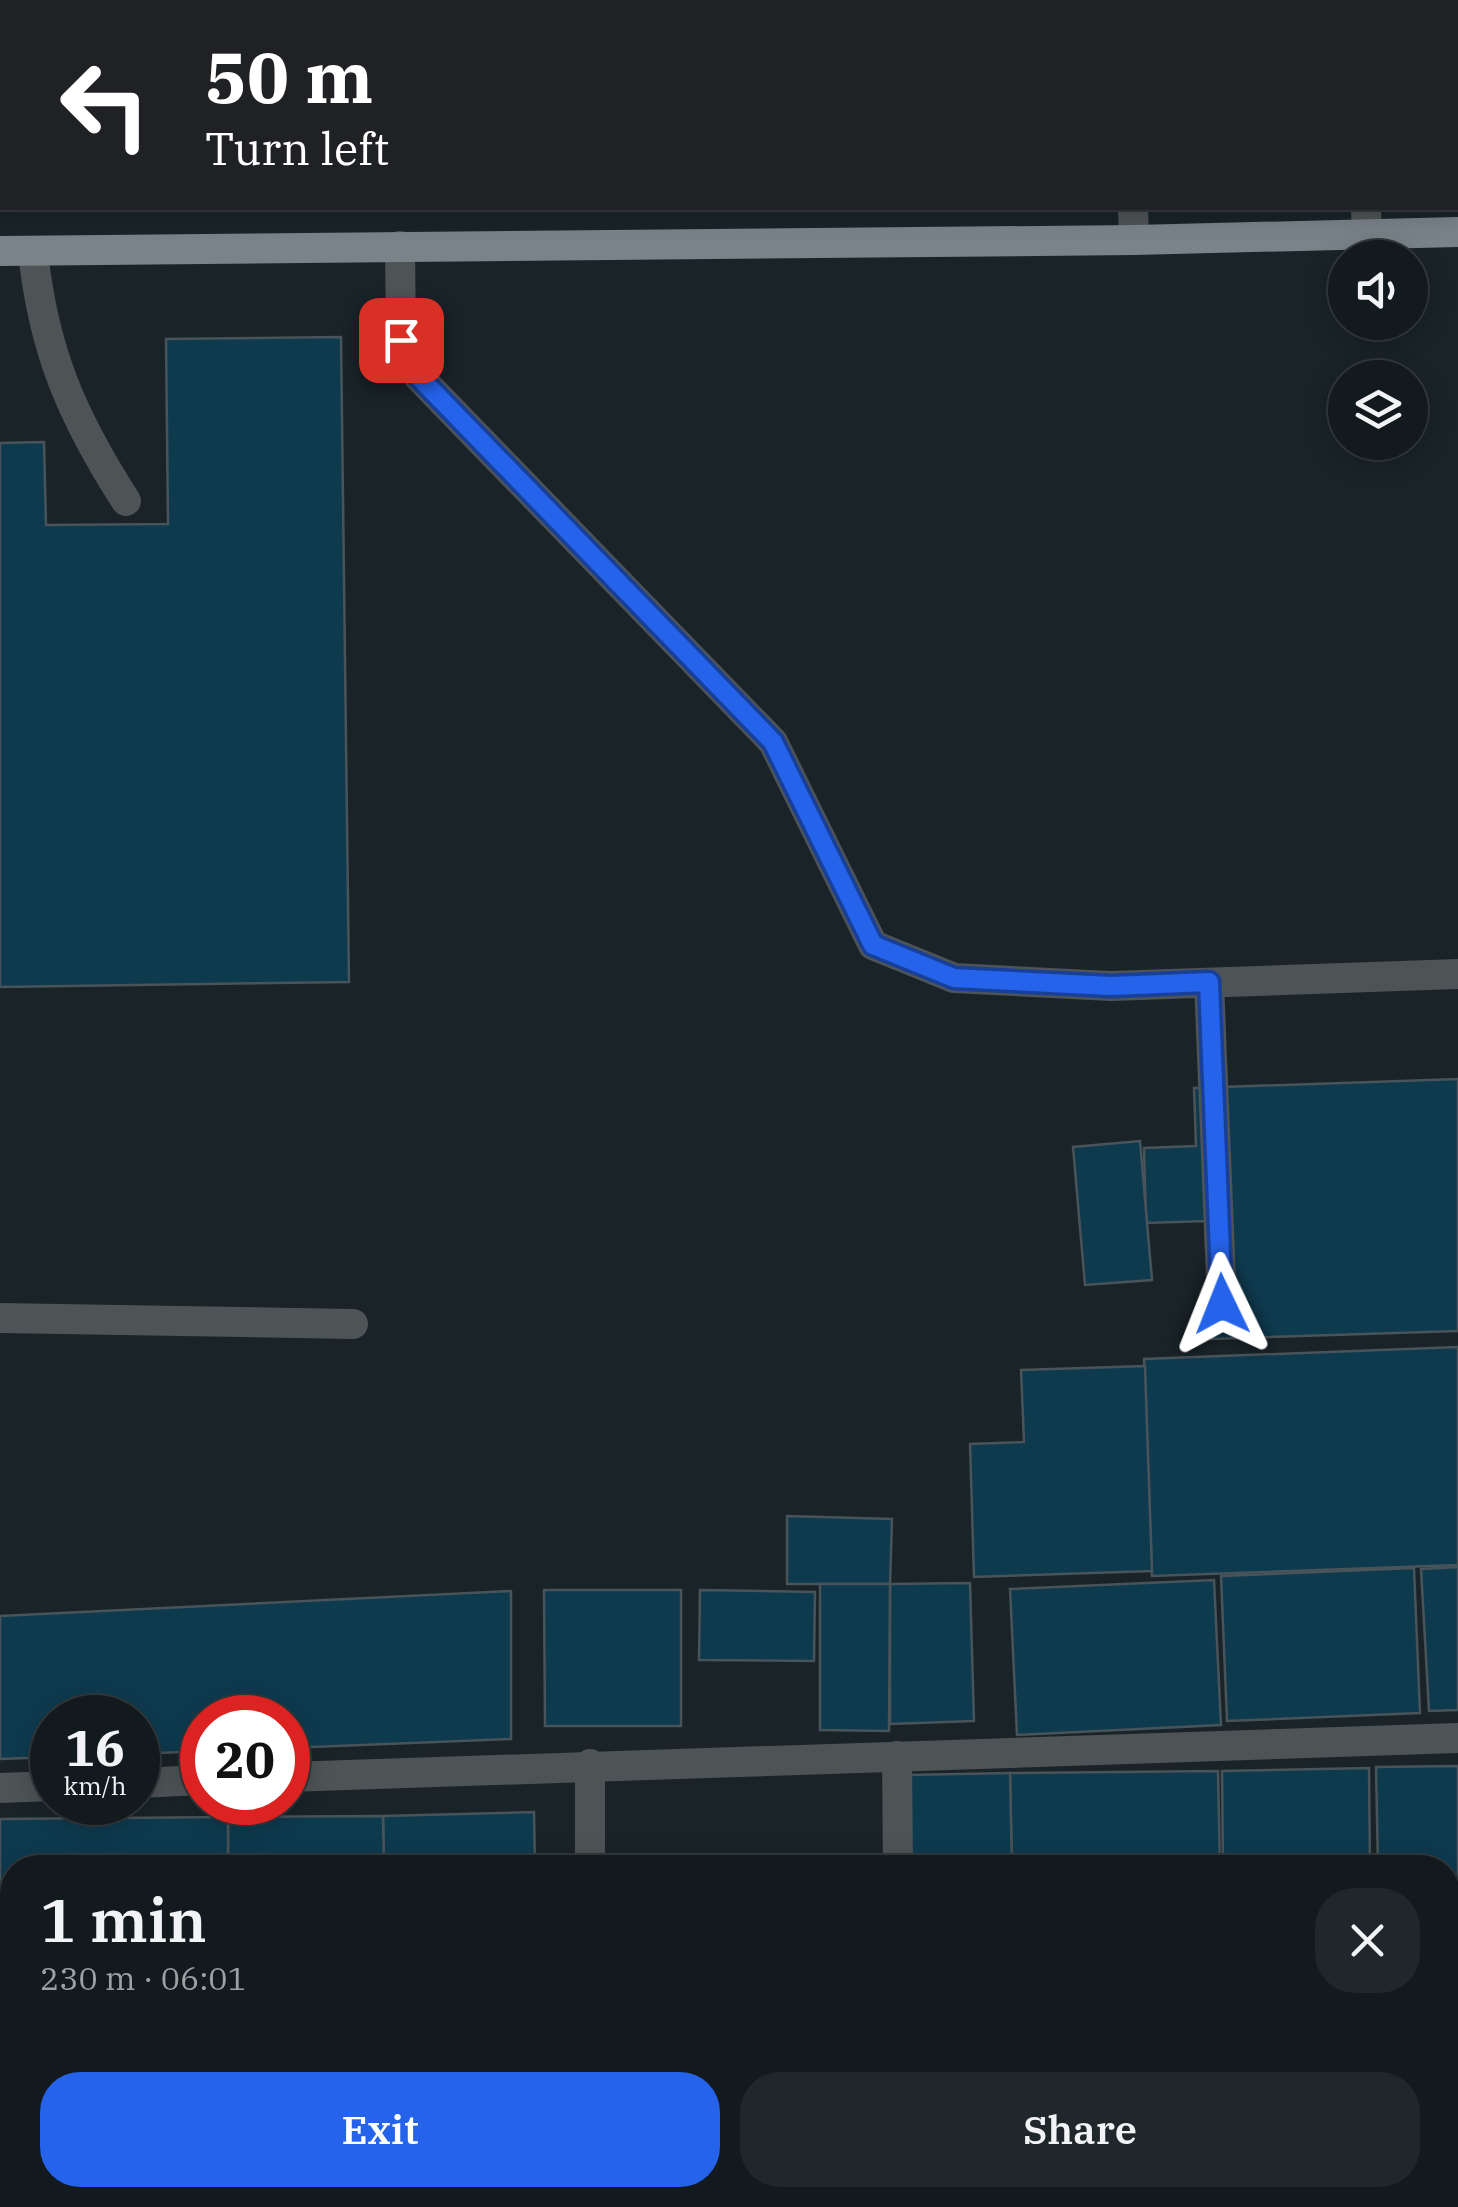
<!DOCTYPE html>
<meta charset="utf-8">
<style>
:root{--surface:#131a1e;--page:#20272b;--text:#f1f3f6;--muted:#9da1a4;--line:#32383c;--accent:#2563eb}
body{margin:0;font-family:"IBM Plex Serif",serif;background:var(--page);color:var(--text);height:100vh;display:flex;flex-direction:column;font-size:38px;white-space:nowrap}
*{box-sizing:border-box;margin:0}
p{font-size:32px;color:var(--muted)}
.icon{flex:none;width:55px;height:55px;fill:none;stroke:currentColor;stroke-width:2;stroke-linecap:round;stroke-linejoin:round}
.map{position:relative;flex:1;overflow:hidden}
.drawer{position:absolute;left:0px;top:1855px;width:1460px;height:352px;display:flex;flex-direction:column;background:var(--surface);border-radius:40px 40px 0 0;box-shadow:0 5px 25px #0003,0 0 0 2px var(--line)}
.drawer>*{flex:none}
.hud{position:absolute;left:0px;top:0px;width:1460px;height:210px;box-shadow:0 5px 25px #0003,0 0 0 2px var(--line);background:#202124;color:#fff;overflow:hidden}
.tools{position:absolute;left:1328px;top:240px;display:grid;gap:20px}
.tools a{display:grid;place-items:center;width:100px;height:100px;border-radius:50%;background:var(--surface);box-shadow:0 5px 25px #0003,0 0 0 2px var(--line);font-size:50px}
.speed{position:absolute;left:30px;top:1695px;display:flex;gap:20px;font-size:50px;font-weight:700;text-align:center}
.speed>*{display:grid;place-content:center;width:130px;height:130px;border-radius:50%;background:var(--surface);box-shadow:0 5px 25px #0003,0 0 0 2px var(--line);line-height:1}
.speed small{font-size:25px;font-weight:400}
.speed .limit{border:15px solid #d22;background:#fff;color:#111}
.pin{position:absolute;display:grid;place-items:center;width:85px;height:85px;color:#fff;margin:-42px;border-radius:20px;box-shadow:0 5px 15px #0006}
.me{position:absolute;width:110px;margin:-55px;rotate:358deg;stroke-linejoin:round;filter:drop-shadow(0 0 8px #0008)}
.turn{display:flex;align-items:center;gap:35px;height:210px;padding:0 40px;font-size:45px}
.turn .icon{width:130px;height:130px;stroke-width:2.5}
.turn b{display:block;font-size:70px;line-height:85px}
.round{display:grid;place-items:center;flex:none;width:105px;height:105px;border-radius:40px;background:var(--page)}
.summary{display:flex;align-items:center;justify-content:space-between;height:170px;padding:0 40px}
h1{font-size:60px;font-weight:600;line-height:75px}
.cta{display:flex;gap:20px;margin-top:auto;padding:20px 40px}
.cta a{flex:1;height:115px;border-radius:40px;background:var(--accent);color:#fff;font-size:40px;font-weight:600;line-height:115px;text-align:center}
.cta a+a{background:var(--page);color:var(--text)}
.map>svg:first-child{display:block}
.building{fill:#0e3a4e;stroke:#49545a;stroke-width:2.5}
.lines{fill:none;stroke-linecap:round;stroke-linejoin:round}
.minor{stroke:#4e5355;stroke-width:30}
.major{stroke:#798389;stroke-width:30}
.route-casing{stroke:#184099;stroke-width:25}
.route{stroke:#2563eb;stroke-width:18}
</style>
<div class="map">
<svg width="1458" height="2207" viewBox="0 0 1458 2207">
<rect width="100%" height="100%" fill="#192328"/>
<g class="building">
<rect x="934" y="0" width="109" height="2"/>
<rect x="1170" y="0" width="122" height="2"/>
<polygon points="341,337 349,982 0,987 0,443 44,442 46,525 168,524 166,339"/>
<polygon points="1458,1079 1458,1331 1212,1339 1207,1221 1146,1223 1144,1148 1196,1146 1194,1088"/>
<polygon points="1140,1141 1152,1280 1085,1285 1073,1147"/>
<polygon points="1458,1347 1458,1565 1152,1576 1144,1359"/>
<polygon points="1145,1366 1152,1571 974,1577 970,1444 1024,1442 1021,1370"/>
<polygon points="787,1516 892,1519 890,1584 787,1584"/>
<polygon points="1458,1567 1458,1710 1429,1711 1421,1569"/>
<polygon points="1414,1568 1420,1713 1227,1721 1221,1576"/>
<polygon points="1214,1580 1221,1725 1017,1735 1010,1589"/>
<polygon points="970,1583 974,1721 890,1724 890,1584"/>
<polygon points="820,1584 890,1584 889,1731 820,1730"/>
<polygon points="544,1590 681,1590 681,1726 545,1726"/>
<polygon points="700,1590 815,1592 814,1661 699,1660"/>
<polygon points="511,1591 511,1739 288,1748 288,1718 202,1718 202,1751 138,1754 138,1718 52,1718 52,1757 0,1759 0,1616"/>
<polygon points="1458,1766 1458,2082 1448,2082 1448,1868 1378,1868 1376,1767"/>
<polygon points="1369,1768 1370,1868 1223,1868 1222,1771"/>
<polygon points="1218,1771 1220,1868 1012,1868 1010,1773"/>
<polygon points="1010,1773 1012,1868 908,1868 907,1775"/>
<polygon points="534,1812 535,1868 384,1868 383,1816"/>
<polygon points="383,1816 384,1868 228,1868 228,1817"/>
<polygon points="228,1817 228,1868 12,1868 12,1976 0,1976 0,1819"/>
<rect x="0" y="1995" width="12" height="119"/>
<polygon points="0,2172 12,2172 12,2195 160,2195 160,2207 0,2207"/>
<rect x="395" y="2195" width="142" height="12"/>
<rect x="602" y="2195" width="107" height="12"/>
<polygon points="709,2195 859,2195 860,2207 709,2207"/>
<rect x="910" y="2195" width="105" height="12"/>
</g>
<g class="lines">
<g class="minor">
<polyline points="865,0 866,2"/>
<polyline points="1101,0 1102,2"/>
<polyline points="1144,0 1144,2"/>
<polyline points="1358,0 1358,2"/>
<polyline points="1458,19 1458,18"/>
<polyline points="1133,208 1134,240"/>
<polyline points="1366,208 1367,236"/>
<polyline points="400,246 401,340 418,376 773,742 873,945 954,978 1111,986 1458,974"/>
<path d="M33,251C43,350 72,417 126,501"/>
<polyline points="1209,983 1222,1304"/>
<polyline points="0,1318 353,1324"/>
<polyline points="897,1756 898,1868"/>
<polyline points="590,1764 590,1868"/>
<polyline points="288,1777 1458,1738"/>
<polyline points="138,1783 202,1780"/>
<polyline points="0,1788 52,1786"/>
<polyline points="0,2132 12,2131"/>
<polyline points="590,2195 590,2207"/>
<polyline points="900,2195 900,2207"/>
</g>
<g class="major">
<polyline points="0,167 2,167"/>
<polyline points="0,251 1134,240 1458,232"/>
</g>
</g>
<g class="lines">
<defs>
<polyline id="route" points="401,340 418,376 773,742 873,945 954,978 1111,986 1209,982 1222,1304"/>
</defs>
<use href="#route" class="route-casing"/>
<use href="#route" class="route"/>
</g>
</svg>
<div class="tools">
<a><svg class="icon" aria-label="sound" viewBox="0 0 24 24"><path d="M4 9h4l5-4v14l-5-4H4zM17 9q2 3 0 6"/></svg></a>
<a><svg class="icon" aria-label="layers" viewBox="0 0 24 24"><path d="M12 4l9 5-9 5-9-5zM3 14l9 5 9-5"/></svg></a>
</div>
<div class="speed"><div>16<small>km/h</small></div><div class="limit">20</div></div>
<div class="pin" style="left:401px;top:340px;background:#d93025"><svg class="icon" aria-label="arrive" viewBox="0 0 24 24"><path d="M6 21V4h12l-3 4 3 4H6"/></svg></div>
<svg class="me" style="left:1222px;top:1304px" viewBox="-20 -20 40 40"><path d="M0-17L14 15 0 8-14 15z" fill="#2563eb" stroke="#fff" stroke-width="4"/></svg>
<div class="hud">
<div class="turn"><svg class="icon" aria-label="left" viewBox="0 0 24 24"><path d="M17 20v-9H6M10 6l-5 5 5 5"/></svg><div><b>50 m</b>Turn left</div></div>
</div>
<section class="drawer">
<div class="summary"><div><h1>1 min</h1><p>230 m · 06:01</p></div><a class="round"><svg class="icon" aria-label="close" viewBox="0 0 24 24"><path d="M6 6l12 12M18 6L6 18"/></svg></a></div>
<div class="cta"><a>Exit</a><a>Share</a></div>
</section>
</div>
